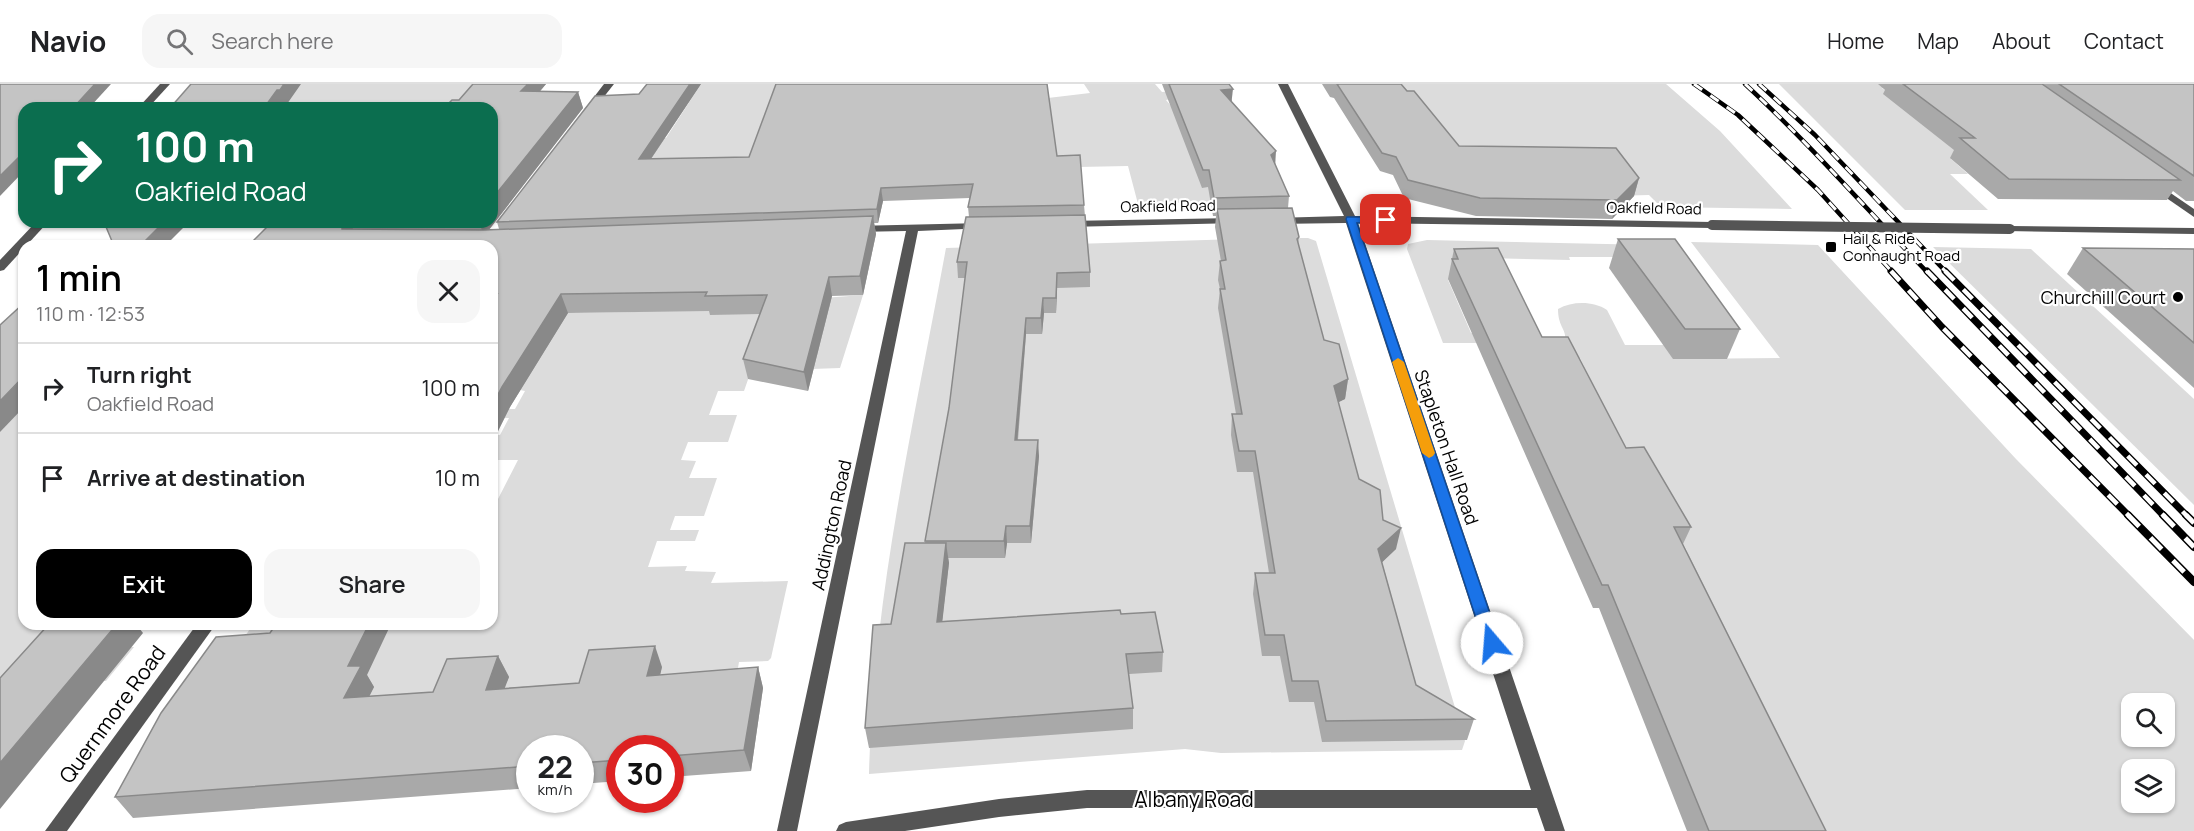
<!DOCTYPE html>
<meta charset="utf-8">
<style>
:root{--surface:#fff;--page:#f6f6f6;--text:#202124;--muted:#757577;--line:#e0e0e0;--accent:#000}
body{margin:0;font-family:Manrope,sans-serif;background:var(--page);color:var(--text);height:100vh;display:flex;flex-direction:column;font-size:22px;white-space:nowrap}
*{box-sizing:border-box;margin:0}
p{font-size:20px;color:var(--muted)}
.icon{flex:none;width:33px;height:33px;fill:none;stroke:currentColor;stroke-width:2;stroke-linecap:round;stroke-linejoin:round}
.map{position:relative;flex:1;overflow:hidden}
.panel{position:absolute;left:18px;top:156px;width:480px;height:390px;display:flex;flex-direction:column;background:var(--surface);border-radius:18px;box-shadow:0 2px 4px #0004}
.panel>*{flex:none}
.banner{position:absolute;left:18px;top:18px;width:480px;height:126px;border-radius:18px;box-shadow:0 2px 4px #0004;background:#0b6e4f;color:#fff;overflow:hidden}
.controls{position:absolute;left:2121px;top:609px;display:grid;gap:12px}
.controls a{display:grid;place-items:center;width:54px;height:54px;border-radius:12px;background:var(--surface);box-shadow:0 2px 4px #0004;font-size:30px}
.speed{position:absolute;left:516px;top:651px;display:flex;gap:12px;font-size:30px;font-weight:700;text-align:center}
.speed>*{display:grid;place-content:center;width:78px;height:78px;border-radius:50%;background:var(--surface);box-shadow:0 2px 4px #0004;line-height:1}
.speed small{font-size:15px;font-weight:400}
.speed .limit{border:9px solid #d22;background:#fff;color:#111}
.pin{position:absolute;display:grid;place-items:center;width:51px;height:51px;color:#fff;margin:-26px;border-radius:12px;box-shadow:0 3px 9px #0006}
.me{position:absolute;width:66px;margin:-33px;rotate:342deg;stroke-linejoin:round;filter:drop-shadow(0 0 4px #0008)}
.turn{display:flex;align-items:center;gap:21px;height:126px;padding:0 18px;font-size:27px}
.turn .icon{width:78px;height:78px;stroke-width:2.5}
.turn b{display:block;font-size:42px;line-height:51px}
.round{display:grid;place-items:center;flex:none;width:63px;height:63px;border-radius:18px;background:var(--page)}
.headline{display:flex;align-items:center;justify-content:space-between;height:102px;padding:0 18px}
h1{font-size:36px;font-weight:600;line-height:45px;color:var(--accent)}
.action{display:flex;gap:12px;margin-top:auto;padding:12px 18px}
.action a{flex:1;height:69px;border-radius:18px;background:var(--accent);color:#fff;font-size:24px;font-weight:600;line-height:69px;text-align:center}
.action a+a{background:var(--page);color:var(--text)}
ul{padding:0;list-style:none}
li{display:flex;align-items:center;gap:18px;height:90px;padding:0 18px;border-top:2px solid var(--line)}
li div{flex:1}
li b{display:block;font-size:22px}
li em{font-style:normal}
header{display:flex;align-items:center;gap:36px;box-sizing:border-box;height:84px;padding:0 30px;background:var(--surface);border-bottom:2px solid var(--line)}
header strong{font-size:28px}
nav{display:flex;gap:33px;margin-inline-start:auto;font-size:21px}
.search{width:420px;height:54px;background:var(--page);display:flex;align-items:center;gap:15px;box-sizing:border-box;padding:0 21px;border-radius:18px;color:var(--muted);font-size:22px}
.map>svg:first-child{display:block}
.green{fill:#dcdcdc;fill-rule:evenodd}
.lines{fill:none;stroke-linecap:round;stroke-linejoin:round}
.minor{fill:#555;fill-rule:evenodd}
.rail-far2-casing{stroke:#000;stroke-width:4.5}
.rail-far1-casing{stroke:#000;stroke-width:7}
.rail-casing{stroke:#000;stroke-width:8}
.rail-far2{stroke:#fff;stroke-width:3;stroke-dasharray:10;stroke-linecap:butt}
.rail-far1{stroke:#fff;stroke-width:4.5;stroke-dasharray:13;stroke-linecap:butt}
.rail{stroke:#fff;stroke-width:5;stroke-dasharray:16;stroke-linecap:butt}
.minor-bridge{stroke:#555;stroke-width:10}
.wall{fill:#a9a9a9}
.shaded-wall{fill:#898989}
.building{fill:#c4c4c4;stroke:#898989;stroke-width:1.5}
.route{fill:#1a73e8;stroke:#114b97;stroke-width:1.5}
.slow{fill:#f59e0b}
.poi-dot{fill:#000;stroke:#fff;stroke-width:2}
.labels{text-anchor:middle;dominant-baseline:central;stroke-width:4.5;stroke-linejoin:round;paint-order:stroke}
.far-street-label{font-size:15px;fill:#000;stroke:#fff}
.far-poi-label{font-size:15px;fill:#000;stroke:#fff;text-anchor:start}
.poi-label{font-size:18px;fill:#000;stroke:#fff;text-anchor:end}
.street-label{font-size:18px;fill:#000;stroke:#fff}
.near-street-label{font-size:21px;fill:#000;stroke:#fff}
</style>
<header>
<strong>Navio</strong>
<div class="search"><svg class="icon" aria-label="search" viewBox="0 0 24 24"><circle cx="10" cy="10" r="6"/><path d="M15 15l6 6"/></svg>Search here</div>
<nav><a>Home</a><a>Map</a><a>About</a><a>Contact</a></nav>
</header>
<div class="map">
<svg width="2194" height="747" viewBox="0 0 2194 747">
<rect width="100%" height="100%" fill="#fff"/>
<g class="green">
<polygon points="267,0 494,0 492,24 249,24"/>
<polygon points="701,0 782,0 1031,16 1090,9 1084,0 1155,0 1162,8 1174,7 1180,13 1166,16 1172,23 1212,100 1231,117 1138,120 1128,82 773,89 587,69 637,53 666,54"/>
<polygon points="1385,0 1666,0 1720,47 1792,125 1661,123 1649,111 1427,117"/>
<polygon points="1779,0 1920,0 1882,4 1890,10 1974,41 1951,75 1968,90 1950,90 1988,126 1905,126"/>
<path d="M1274,154H1308L1316,157L1465,657L1462,666L1221,669L1185,665L869,690C873,512 914,339 946,164Z"/>
<polygon points="1427,156 1653,161 1652,173 1569,173 1570,176 1485,174 1454,195 1448,196 1471,249 1476,249 1480,259 1443,259 1407,165 1408,160"/>
<path d="M1691,158L1818,161L2016,375L2194,556V747H1799L1686,465L1674,443L1570,295L1590,294L1580,274H1557C1575,245 1558,250 1558,225C1573,217 1593,217 1607,226L1625,261H1665L1674,275L1780,274ZM2132,620H2164V652H2132ZM2132,686H2164V718H2132Z"/>
<polygon points="1933,163 2031,165 2194,315 2194,421"/>
<polygon points="863,211 840,284 751,287 744,307 718,307 709,331 737,331 728,358 688,358 681,376 696,377 689,394 717,394 704,432 675,432 670,446 699,446 695,457 657,457 648,483 687,482 685,487 716,488 711,499 788,497 771,574 768,577 739,578 734,607 655,613 662,583 588,621 358,635 373,603 231,574 253,540 492,540 492,415 498,415 518,376 492,376 492,351 500,351 509,334 497,334 502,325 515,325 525,307 520,306 561,229 634,228"/>
<polygon points="24,307 24,540 85,540 113,562 134,563 106,597 72,597 0,650 0,331"/>
</g>
<g class="lines">
<g class="minor">
<polygon points="160,0 170,0 148,24 138,24"/>
<polygon points="604,0 614,0 592,28 586,28 584,26"/>
<polygon points="1278,0 1288,0 1355,132 1712,138 1718,141 1712,144 1358,139 1565,747 1545,747 1537,724 1087,724 999,733 905,747 836,747 839,741 846,738 999,715 1087,706 1531,706 1346,139 1274,140 1268,137 1274,134 1344,132"/>
<polygon points="2153,97 2194,125 2194,133 2149,102 2148,100"/>
<polygon points="1235,134 1241,137 1239,139 1067,143 1061,140 1067,137"/>
<polygon points="36,138 48,138 4,186 0,187 0,176"/>
<polygon points="983,139 987,140 987,144 918,147 797,747 777,747 906,147 854,148 848,145 854,142"/>
<polygon points="2010,142 2194,144 2194,150 2006,147 2004,145"/>
<polygon points="197,540 216,540 67,747 45,747"/>
</g>
<defs>
<g id="rail-far2">
<polyline points="1694,0 1738,31 1818,106 1893,189"/>
<path d="M1745,0C1810,60 1867,126 1928,189"/>
<polyline points="1759,0 1815,51 1947,189"/>
</g>
<g id="rail-far1">
<polyline points="1891,187 1942,243 2129,432"/>
<polyline points="1927,187 2164,432"/>
<polyline points="1945,187 2187,432"/>
</g>
<g id="rail">
<polyline points="2128,431 2194,498"/>
<polyline points="2163,431 2194,463"/>
<polyline points="2186,431 2194,439"/>
</g>
</defs>
<use href="#rail-far2" class="rail-far2-casing"/>
<use href="#rail-far1" class="rail-far1-casing"/>
<use href="#rail" class="rail-casing"/>
<use href="#rail-far2" class="rail-far2"/>
<use href="#rail-far1" class="rail-far1"/>
<use href="#rail" class="rail"/>
<polyline class="minor-bridge" points="1712,141 2010,145"/>
</g>
<g class="wall">
<polygon points="473,0 546,0 540,7 578,8 583,24 489,146 499,145 497,138 639,10 647,0 701,0 651,75 1057,72 1084,121 1090,188 1090,203 1057,204 1056,229 1044,229 1042,250 1026,250 1018,356 1039,372 1031,459 1007,459 1005,474 948,474 949,479 942,537 1121,530 1163,568 1162,588 1129,590 1133,624 1133,645 869,664 865,644 891,540 925,459 949,324 965,194 958,194 957,178 969,133 968,123 970,114 883,117 878,139 874,139 876,150 863,211 832,212 808,307 748,295 743,275 760,230 710,231 709,227 568,229 510,323 492,359 492,162 272,138 492,138 444,24 459,16"/>
<polygon points="1162,0 1229,0 1232,18 1275,80 1289,112 1288,124 1299,153 1298,160 1324,256 1348,295 1345,315 1338,318 1359,395 1383,436 1396,465 1382,478 1416,601 1474,635 1467,656 1322,658 1314,618 1289,618 1280,572 1262,572 1253,510 1255,489 1269,489 1253,388 1237,388 1231,351 1232,330 1236,330 1218,224 1220,205 1218,196 1220,177 1221,177 1215,143 1216,132 1213,132 1208,103 1202,104"/>
<polygon points="1322,0 1401,0 1459,62 1639,94 1634,112 1612,135 1476,132 1404,114 1393,91 1380,87 1334,14 1330,13"/>
<polygon points="1878,0 2194,0 2194,117 2186,117 2173,107 2167,116 1998,115 1950,74 1954,66 1883,10 1885,6"/>
<polygon points="1618,155 1740,245 1727,275 1673,275 1609,184"/>
<polygon points="2083,164 2194,165 2194,304 2067,190"/>
<polygon points="1454,165 1542,253 1626,364 1691,443 1683,460 1826,747 1687,747 1599,524 1593,524 1448,195"/>
<polygon points="270,549 367,591 374,603 369,612 433,608 498,572 509,593 504,604 579,599 662,583 660,591 758,583 763,604 751,687 670,693 670,664 620,664 620,697 580,700 580,664 530,664 530,704 133,734 115,713"/>
</g>
<g class="shaded-wall">
<polygon points="95,0 111,0 89,24 73,24"/>
<polygon points="284,0 301,0 287,20 284,20 281,24 264,24 277,6"/>
<polygon points="528,0 546,0 526,24 521,7"/>
<polygon points="690,0 701,0 642,88 639,75"/>
<polygon points="1233,5 1231,22 1221,6"/>
<polygon points="578,8 583,24 484,152 479,138 492,138 492,115"/>
<polygon points="1276,67 1275,84 1271,71"/>
<polygon points="24,68 24,87 0,112 0,92"/>
<polygon points="1639,94 1634,112 1612,135 1617,116"/>
<polygon points="881,104 883,117 878,139 877,125"/>
<polygon points="873,132 876,150 863,211 860,192"/>
<polygon points="164,138 188,138 188,139 165,162 140,162"/>
<polygon points="349,138 350,138 358,156 342,145 342,142"/>
<polygon points="1057,189 1057,204 1056,229 1056,214"/>
<polygon points="829,193 832,212 808,307 804,288"/>
<polygon points="561,210 568,229 510,323 492,359 492,322 502,303"/>
<polygon points="1043,214 1044,229 1042,250 1041,234"/>
<polygon points="1026,234 1026,250 1016,372 1015,356"/>
<polygon points="24,292 24,323 0,348 0,317"/>
<polygon points="1348,295 1345,315 1331,322 1334,302"/>
<polygon points="1038,356 1039,372 1031,459 1030,442"/>
<polygon points="1006,442 1007,459 1005,474 1004,457"/>
<polygon points="1401,444 1396,465 1374,486 1378,465"/>
<polygon points="946,459 949,479 940,558 937,538"/>
<polygon points="117,540 136,540 143,549 0,725 0,679"/>
<polygon points="369,540 391,540 367,591 374,603 358,635 344,614 348,582"/>
<polygon points="655,562 662,583 655,613 647,592"/>
<polygon points="498,572 509,593 496,627 486,606"/>
<polygon points="758,583 763,604 751,687 744,666"/>
</g>
<g class="building">
<polygon points="0,0 95,0 73,24 24,24 24,68 0,92"/>
<polygon points="191,0 284,0 280,6 277,6 264,24 170,24"/>
<polygon points="473,0 528,0 521,7 578,8 492,115 492,24 437,24 444,24 452,16 459,16"/>
<polygon points="647,0 690,0 639,75 749,73 776,0 1047,0 1057,72 1080,71 1084,121 968,123 973,100 881,104 877,125 497,138 595,12 639,10"/>
<polygon points="1169,0 1229,0 1233,5 1221,6 1276,67 1271,71 1289,112 1214,114 1209,86 1203,86"/>
<polygon points="1337,0 1401,0 1407,7 1414,7 1459,62 1616,64 1639,94 1617,116 1480,114 1408,96 1396,73 1382,69"/>
<polygon points="1903,0 2042,0 2180,96 2009,95 1960,54 1975,54"/>
<polygon points="2059,0 2194,0 2194,92"/>
<polygon points="1292,124 1299,153 1297,155 1324,256 1339,260 1348,295 1334,302 1359,395 1380,406 1383,436 1401,444 1378,465 1416,601 1474,635 1326,637 1318,597 1292,597 1284,551 1265,551 1255,489 1275,489 1255,367 1239,367 1232,330 1242,330 1220,205 1225,205 1220,177 1226,176 1217,125"/>
<polygon points="1085,131 1090,188 1057,189 1056,214 1043,214 1041,234 1026,234 1015,356 1038,356 1030,442 1006,442 1004,457 925,457 949,324 967,178 957,178 966,133"/>
<polygon points="873,132 860,192 829,193 804,288 743,275 767,211 705,212 707,208 561,210 502,303 492,322 492,217 497,210 492,211 492,162 248,162 272,138 349,138 342,142 342,145 484,146"/>
<polygon points="104,138 164,138 140,162 114,162"/>
<polygon points="1618,155 1675,155 1740,245 1685,245"/>
<polygon points="1498,164 1542,253 1568,253 1626,364 1644,363 1691,443 1674,443 1826,747 1709,747 1608,501 1602,501 1452,175 1458,175 1454,165"/>
<polygon points="2083,164 2194,165 2194,259"/>
<polygon points="24,219 24,292 0,317 0,241"/>
<polygon points="905,459 946,459 937,538 1120,526 1121,530 1155,528 1163,568 1126,570 1133,624 865,644 873,541 891,540"/>
<polygon points="49,540 117,540 0,679 0,594"/>
<polygon points="276,540 369,540 348,582 361,582 344,614 433,608 447,575 498,572 486,606 579,599 589,566 655,562 647,592 758,583 744,666 670,672 670,664 620,664 620,676 580,679 580,664 530,664 530,682 115,713 161,629 216,553 270,549"/>
</g>
<polygon class="route" points="1347,133 1386,133 1392,136 1386,139 1357,139 1500,559 1498,564 1492,565 1487,564 1484,559 1346,135"/>
<polygon class="slow" points="1398,274 1404,278 1435,369 1433,372 1429,374 1422,369 1392,278"/>
<g class="poi-dot">
<rect x="1825" y="157" width="12" height="12" rx="3"/>
<circle cx="2178" cy="213" r="6"/>
</g>
<g class="labels">
<g class="far-street-label">
<text transform="translate(1168 122) rotate(-1)">Oakfield Road</text>
<text transform="translate(1654 124) rotate(1)">Oakfield Road</text>
</g>
<g class="far-poi-label">
<text x="1843" y="154">Hail &amp; Ride<tspan x="1843" dy="17">Connaught Road</tspan></text>
</g>
<g class="poi-label">
<text x="2166" y="213">Churchill Court</text>
</g>
<g class="street-label">
<text transform="translate(1447 363) rotate(71)">Stapleton Hall Road</text>
<text transform="translate(831 441) rotate(-78)">Addington Road</text>
</g>
<g class="near-street-label">
<text transform="translate(112 630) rotate(-54)">Quernmore Road</text>
<text x="1194" y="715">Albany Road</text>
</g>
</g>
</svg>
<div class="controls">
<a><svg class="icon" aria-label="search" viewBox="0 0 24 24"><circle cx="10" cy="10" r="6"/><path d="M15 15l6 6"/></svg></a>
<a><svg class="icon" aria-label="layers" viewBox="0 0 24 24"><path d="M12 4l9 5-9 5-9-5zM3 14l9 5 9-5"/></svg></a>
</div>
<div class="speed"><div>22<small>km/h</small></div><div class="limit">30</div></div>
<div class="pin" style="left:1386px;top:136px;background:#d93025"><svg class="icon" aria-label="arrive" viewBox="0 0 24 24"><path d="M6 21V4h12l-3 4 3 4H6"/></svg></div>
<svg class="me" style="left:1492px;top:559px" viewBox="-20 -20 40 40"><circle r="19" fill="#fff"/><path d="M0-13L10 11 0 6-10 11z" fill="#1a73e8"/></svg>
<div class="banner">
<div class="turn"><svg class="icon" aria-label="right" viewBox="0 0 24 24"><path d="M7 20v-9h11M14 6l5 5-5 5"/></svg><div><b>100 m</b>Oakfield Road</div></div>
</div>
<section class="panel">
<div class="headline"><div><h1>1 min</h1><p>110 m · 12:53</p></div><a class="round"><svg class="icon" aria-label="close" viewBox="0 0 24 24"><path d="M6 6l12 12M18 6L6 18"/></svg></a></div>
<ul>
<li><svg class="icon" aria-label="right" viewBox="0 0 24 24"><path d="M7 20v-9h11M14 6l5 5-5 5"/></svg><div><b>Turn right</b><p>Oakfield Road</p></div><em>100 m</em></li>
<li><svg class="icon" aria-label="arrive" viewBox="0 0 24 24"><path d="M6 21V4h12l-3 4 3 4H6"/></svg><div><b>Arrive at destination</b></div><em>10 m</em></li>
</ul>
<div class="action"><a>Exit</a><a>Share</a></div>
</section>
</div>
